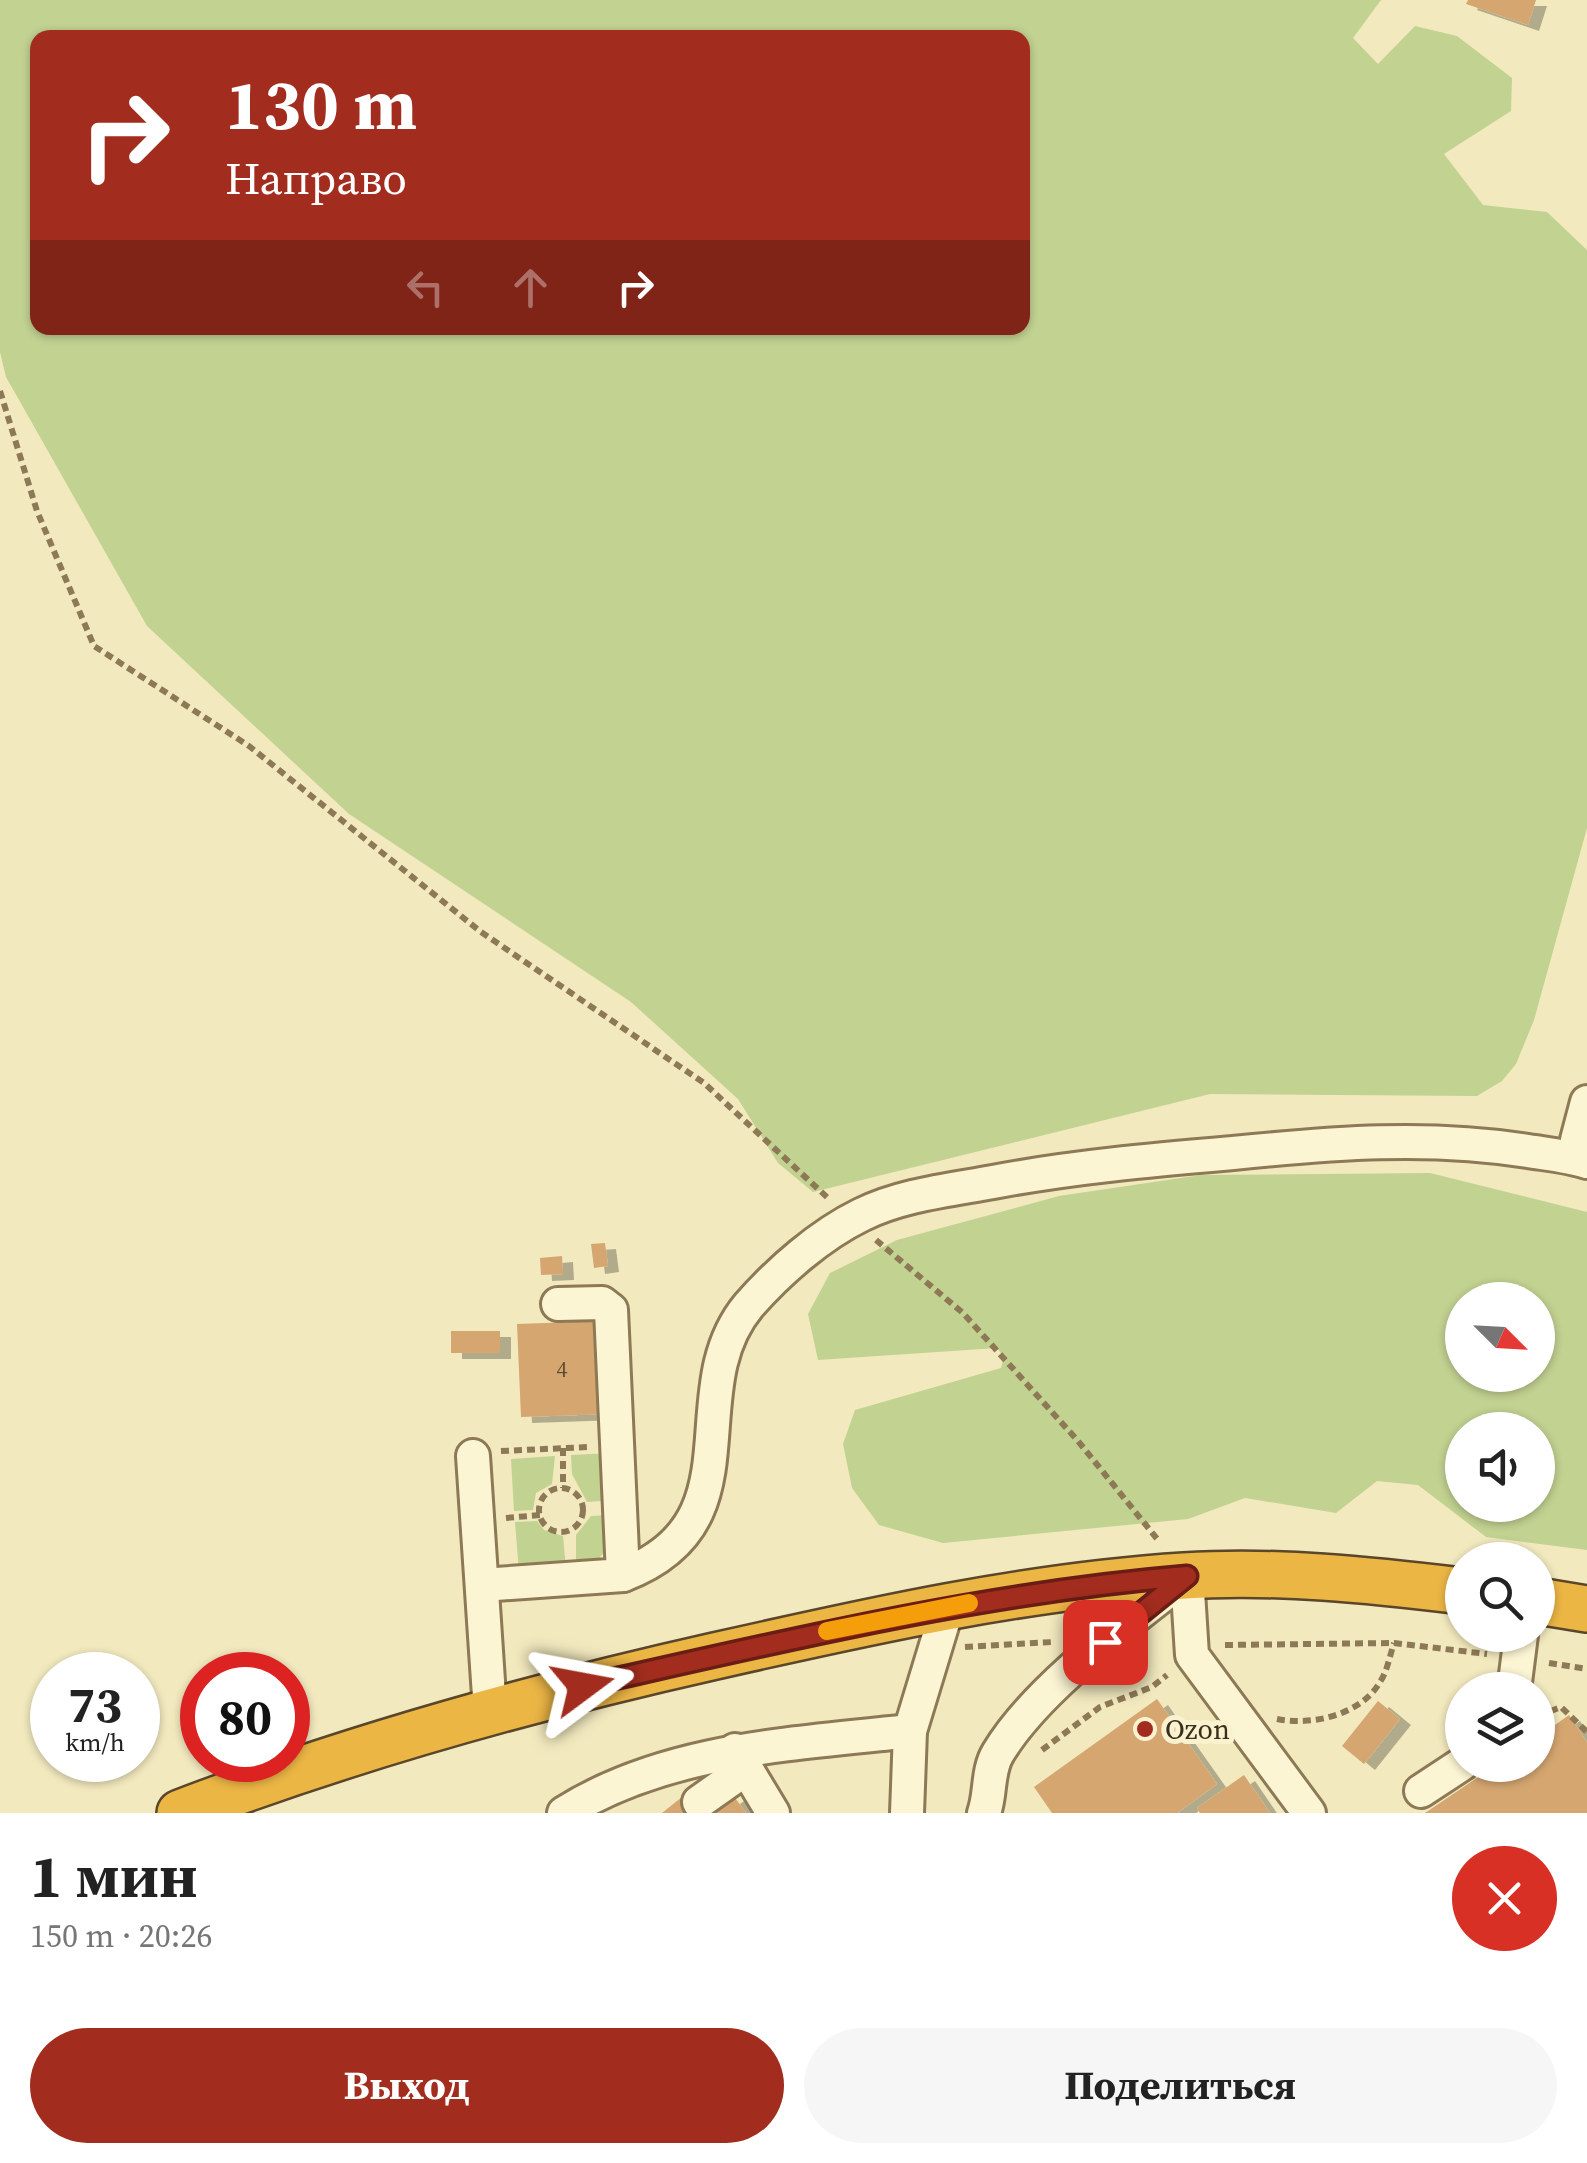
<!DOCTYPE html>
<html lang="ru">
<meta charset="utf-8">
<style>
:root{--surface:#fff;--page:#f6f6f6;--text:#222;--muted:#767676;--accent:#a22d1e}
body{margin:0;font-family:"Source Serif 4",serif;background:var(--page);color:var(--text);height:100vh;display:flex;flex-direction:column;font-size:38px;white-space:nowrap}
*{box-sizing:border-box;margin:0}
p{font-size:32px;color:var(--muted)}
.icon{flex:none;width:55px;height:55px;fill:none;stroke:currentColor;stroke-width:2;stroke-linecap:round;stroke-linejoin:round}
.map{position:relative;height:1813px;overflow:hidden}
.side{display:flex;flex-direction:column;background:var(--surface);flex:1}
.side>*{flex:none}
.banner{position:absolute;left:30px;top:30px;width:1000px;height:305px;border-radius:20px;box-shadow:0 2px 8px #0004;background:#a22d1e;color:#fff;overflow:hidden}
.needle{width:65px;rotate:114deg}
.controls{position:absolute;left:1445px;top:1282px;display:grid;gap:20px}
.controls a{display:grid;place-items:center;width:110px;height:110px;border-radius:50%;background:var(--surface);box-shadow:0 2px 8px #0004;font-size:50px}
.speed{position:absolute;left:30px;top:1652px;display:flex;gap:20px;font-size:50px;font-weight:700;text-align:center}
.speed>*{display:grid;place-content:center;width:130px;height:130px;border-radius:50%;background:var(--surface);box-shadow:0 2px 8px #0004;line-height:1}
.speed small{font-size:25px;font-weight:400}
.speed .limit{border:15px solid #d22;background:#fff;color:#111}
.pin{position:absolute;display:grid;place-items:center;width:85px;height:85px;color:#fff;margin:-42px;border-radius:20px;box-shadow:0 5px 15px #0006}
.me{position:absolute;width:110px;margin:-55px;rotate:77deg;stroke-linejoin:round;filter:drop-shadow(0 0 8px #0008)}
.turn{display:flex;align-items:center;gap:35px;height:210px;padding:0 30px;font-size:45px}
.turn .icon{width:130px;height:130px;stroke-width:2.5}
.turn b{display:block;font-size:70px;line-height:85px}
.lanes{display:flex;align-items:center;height:95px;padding:0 30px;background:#0003;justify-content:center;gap:50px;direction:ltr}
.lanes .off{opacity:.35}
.round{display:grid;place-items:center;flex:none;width:105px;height:105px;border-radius:52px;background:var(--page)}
.headline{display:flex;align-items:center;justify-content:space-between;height:170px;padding:0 30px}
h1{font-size:60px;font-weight:700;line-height:75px}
.cta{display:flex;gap:20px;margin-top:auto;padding:20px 30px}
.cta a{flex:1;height:115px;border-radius:60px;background:var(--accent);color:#fff;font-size:40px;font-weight:700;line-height:115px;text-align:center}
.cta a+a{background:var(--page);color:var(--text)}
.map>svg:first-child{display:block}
.green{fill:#c2d291;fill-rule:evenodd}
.building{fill:#d5a670;filter:url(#shadow)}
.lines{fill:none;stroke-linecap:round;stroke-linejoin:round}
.minor-casing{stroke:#8d7955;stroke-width:38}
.highway-casing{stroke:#5a462a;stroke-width:50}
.path{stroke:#8d7955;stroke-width:6;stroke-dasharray:8 5;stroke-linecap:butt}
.minor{stroke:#fcf5d3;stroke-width:32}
.highway{stroke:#ecb645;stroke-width:45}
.route-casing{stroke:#691d14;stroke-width:25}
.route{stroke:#a22d1e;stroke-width:18}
.slow{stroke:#f59e0b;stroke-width:18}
.poi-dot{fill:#a22d1e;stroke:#f9f2cf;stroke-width:4}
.labels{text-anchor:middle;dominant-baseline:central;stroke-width:10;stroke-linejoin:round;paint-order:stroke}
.number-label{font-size:22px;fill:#624c30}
.poi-label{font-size:28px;fill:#3b2e1b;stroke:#f9f2cf;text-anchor:start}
</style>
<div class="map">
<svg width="1587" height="1813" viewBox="0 0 1587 1813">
<defs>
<filter id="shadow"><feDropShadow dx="11" dy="6" stdDeviation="0" flood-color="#0004"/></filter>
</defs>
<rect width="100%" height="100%" fill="#f2e9be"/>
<g class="green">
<path d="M0,0H1381L1353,38L1378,64L1415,26L1457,36L1512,78L1511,111L1444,154L1483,205L1547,212L1587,250V828L1534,1020L1516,1064L1502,1081L1477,1096L1210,1094L813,1192L778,1163L738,1099L631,1002L349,814L147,626L6,377L0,352ZM38,38H1022V328H38Z"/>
<path d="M1430,1173L1587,1212V1550L1486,1537L1418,1485L1377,1481L1336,1513L1245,1498L1188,1519L943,1543L879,1525L852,1488L843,1444L855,1410L1001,1368L1004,1357L997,1348L818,1360L808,1314L830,1273L897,1240L1059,1196L1201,1175ZM1538,1300V1375H1462V1300ZM1538,1430V1505H1462V1430Z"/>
<polygon points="613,1453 615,1500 587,1502 572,1474 571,1455"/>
<polygon points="555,1456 552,1484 536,1493 533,1510 514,1511 511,1459"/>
<polygon points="615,1515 613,1541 597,1561 576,1563 576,1535 591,1516"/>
<polygon points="537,1521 544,1530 563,1536 566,1569 519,1572 515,1522"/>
</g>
<g class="building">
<polygon points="1468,0 1536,0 1528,25 1466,4"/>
<polygon points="605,1243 608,1266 594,1268 591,1244"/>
<polygon points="562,1256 563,1274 541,1275 540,1258"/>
<polygon points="603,1321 607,1414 521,1417 517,1324"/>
<rect x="451" y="1331" width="49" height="22"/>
<polygon points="1157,1699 1217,1784 1177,1813 1052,1813 1034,1787"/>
<polygon points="1378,1701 1400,1719 1364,1764 1342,1746"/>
<polygon points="1569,1715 1587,1742 1587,1813 1425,1813 1496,1765 1538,1765 1538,1737"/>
<polygon points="1244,1775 1270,1813 1200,1813 1197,1808"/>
<polygon points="733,1795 746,1813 709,1813"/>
<polygon points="682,1797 694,1813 662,1813"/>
</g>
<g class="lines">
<defs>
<g id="minor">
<polyline points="1584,1160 1577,1140 1587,1102"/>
<polyline points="473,1456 490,1711"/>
<path d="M623,1575C762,1522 676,1392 749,1305C779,1271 820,1235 861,1215C901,1195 949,1190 993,1182C1072,1167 1152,1160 1233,1153C1332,1143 1429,1135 1528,1151C1547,1154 1569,1156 1587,1162"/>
<polyline points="1187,1576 1192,1655 1309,1813"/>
<polyline points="482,1585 623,1575 611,1310 602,1303 558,1304"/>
<polyline points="1514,1690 1521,1635"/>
<polyline points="735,1750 773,1813"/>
<polyline points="1421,1791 1462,1764"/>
<polyline points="699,1802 746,1769"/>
<path d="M564,1813C666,1749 793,1744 910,1731"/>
<polyline points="907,1813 910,1731 948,1606"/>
<path d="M984,1813C991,1794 987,1771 998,1753C1036,1689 1129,1622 1187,1576"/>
</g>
<g id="highway">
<polyline points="1538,1601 1587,1609"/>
<path d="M180,1813C355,1746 533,1697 715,1656C870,1621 1026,1586 1184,1576C1276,1570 1371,1580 1462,1591"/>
</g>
</defs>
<use href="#minor" class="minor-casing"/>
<use href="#highway" class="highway-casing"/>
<g class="path">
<polyline points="0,391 37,511 94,646 249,746 481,932 704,1083 829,1199"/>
<polyline points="876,1240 963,1313 1078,1441 1158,1540"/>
<polyline points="563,1448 563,1488"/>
<polyline points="501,1451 589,1447"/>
<circle cx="561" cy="1510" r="22"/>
<polyline points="506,1518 540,1515"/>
<polyline points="1225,1645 1394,1643 1487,1654"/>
<polyline points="965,1647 1053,1642"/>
<polyline points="1549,1663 1587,1669"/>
<polyline points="1538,1716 1561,1707 1587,1732"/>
<path d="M1277,1719C1312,1726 1361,1715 1380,1682C1387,1672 1390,1655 1394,1643"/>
<polyline points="1042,1750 1100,1707 1152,1687 1167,1675"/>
</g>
<use href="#minor" class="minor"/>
<use href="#highway" class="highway"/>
</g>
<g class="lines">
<defs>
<path id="route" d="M583,1686C783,1641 982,1593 1187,1576L1105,1642"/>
</defs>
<use href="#route" class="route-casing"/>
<use href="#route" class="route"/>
<polyline class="slow" points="827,1631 969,1603"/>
</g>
<circle class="poi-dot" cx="1145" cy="1729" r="10"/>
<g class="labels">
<g class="number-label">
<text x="562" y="1369">4</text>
</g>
<g class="poi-label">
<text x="1165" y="1729">Ozon</text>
</g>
</g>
</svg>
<div class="controls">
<a><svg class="needle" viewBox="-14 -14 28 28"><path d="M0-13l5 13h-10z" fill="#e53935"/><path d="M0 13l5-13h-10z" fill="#767676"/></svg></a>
<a><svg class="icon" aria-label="sound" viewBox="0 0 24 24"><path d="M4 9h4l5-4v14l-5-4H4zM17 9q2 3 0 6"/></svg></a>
<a><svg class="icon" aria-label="search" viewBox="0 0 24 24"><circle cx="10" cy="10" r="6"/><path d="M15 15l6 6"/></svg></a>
<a><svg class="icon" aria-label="layers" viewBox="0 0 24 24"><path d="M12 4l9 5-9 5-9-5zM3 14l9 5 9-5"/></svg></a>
</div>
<div class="speed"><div>73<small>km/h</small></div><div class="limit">80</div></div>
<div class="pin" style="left:1105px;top:1642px;background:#d93025"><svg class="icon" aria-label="arrive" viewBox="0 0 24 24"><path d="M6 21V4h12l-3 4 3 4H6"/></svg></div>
<svg class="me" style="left:583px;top:1686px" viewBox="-20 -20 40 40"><path d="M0-17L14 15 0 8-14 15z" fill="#a22d1e" stroke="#fff" stroke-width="4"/></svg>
<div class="banner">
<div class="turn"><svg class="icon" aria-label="right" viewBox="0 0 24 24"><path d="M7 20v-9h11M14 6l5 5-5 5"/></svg><div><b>130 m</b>Направо</div></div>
<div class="lanes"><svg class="icon off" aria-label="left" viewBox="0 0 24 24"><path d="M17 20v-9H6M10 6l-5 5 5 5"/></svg><svg class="icon off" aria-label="ahead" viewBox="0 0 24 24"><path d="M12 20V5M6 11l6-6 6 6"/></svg><svg class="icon" aria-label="right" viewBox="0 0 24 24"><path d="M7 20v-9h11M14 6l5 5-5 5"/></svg></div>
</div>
</div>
<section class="side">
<div class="headline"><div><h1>1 мин</h1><p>150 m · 20:26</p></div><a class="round" style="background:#d93025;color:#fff"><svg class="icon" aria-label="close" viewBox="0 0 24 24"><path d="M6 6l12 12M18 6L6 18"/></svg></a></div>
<div class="cta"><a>Выход</a><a>Поделиться</a></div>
</section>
